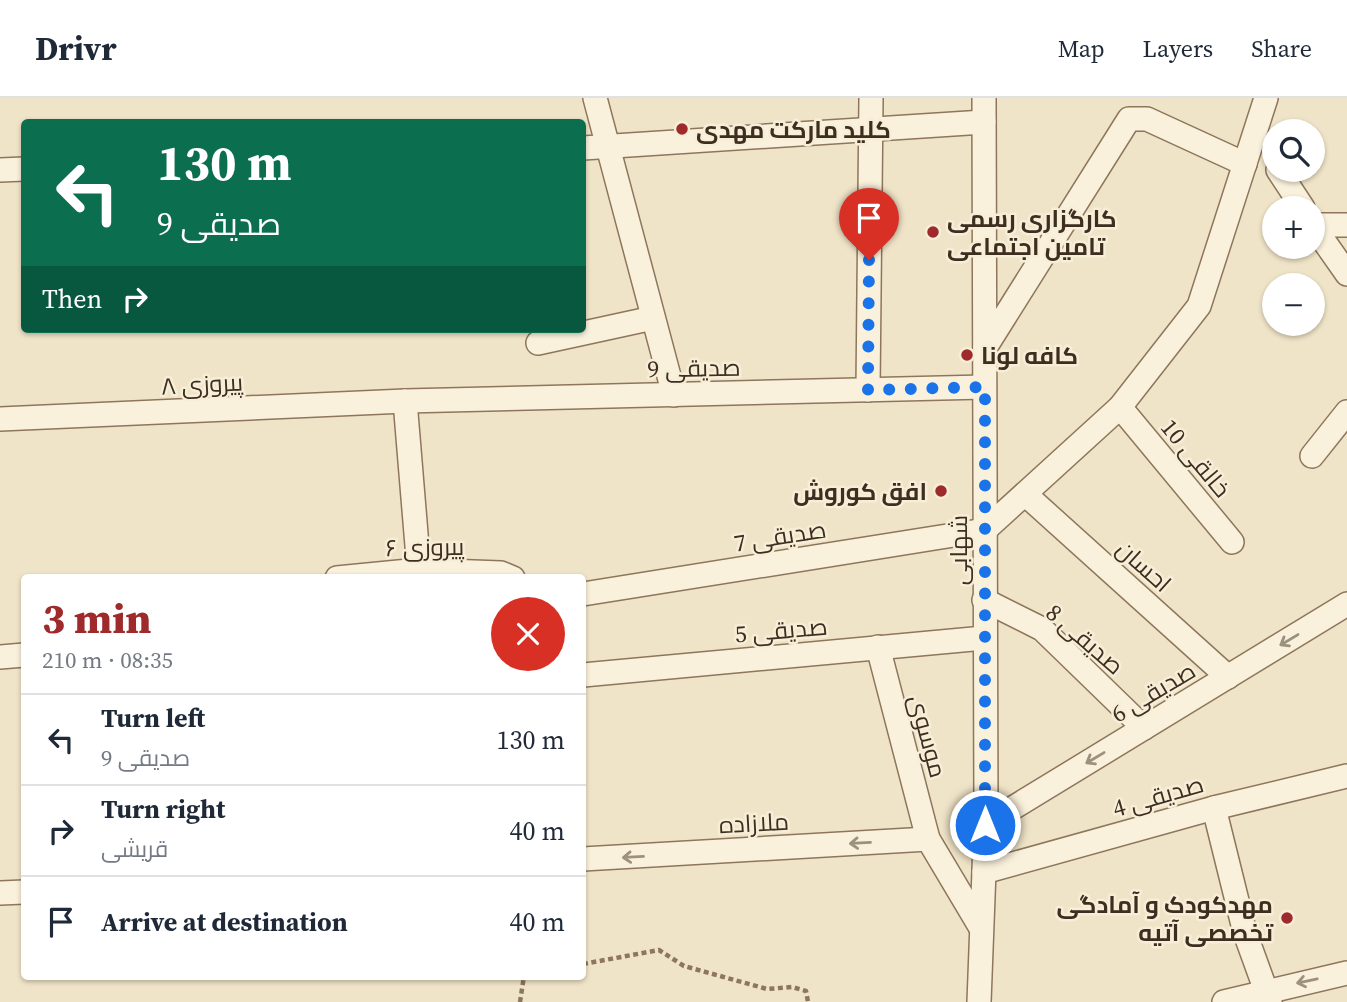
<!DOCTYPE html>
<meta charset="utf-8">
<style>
:root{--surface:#fff;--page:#f2f2f3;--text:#1f2937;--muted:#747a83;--line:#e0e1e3;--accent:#9e2a2b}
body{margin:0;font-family:"Source Serif 4",Cairo,serif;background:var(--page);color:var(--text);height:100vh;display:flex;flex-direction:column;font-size:26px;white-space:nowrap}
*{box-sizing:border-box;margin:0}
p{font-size:23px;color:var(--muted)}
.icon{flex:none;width:38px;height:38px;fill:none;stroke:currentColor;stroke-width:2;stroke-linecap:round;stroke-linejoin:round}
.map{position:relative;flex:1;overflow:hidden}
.drawer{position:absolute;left:21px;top:476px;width:565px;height:406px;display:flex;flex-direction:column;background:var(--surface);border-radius:7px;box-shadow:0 2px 5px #0004}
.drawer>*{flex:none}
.top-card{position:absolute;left:21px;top:21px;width:565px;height:214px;border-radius:7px;box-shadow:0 2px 5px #0004;background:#0b6e4f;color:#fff;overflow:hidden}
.tools{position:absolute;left:1262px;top:21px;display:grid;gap:14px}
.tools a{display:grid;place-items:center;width:63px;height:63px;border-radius:50%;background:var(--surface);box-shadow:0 2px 5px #0004;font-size:35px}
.pin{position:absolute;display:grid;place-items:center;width:60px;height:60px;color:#fff;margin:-72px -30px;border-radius:50% 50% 50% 0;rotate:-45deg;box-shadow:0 0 7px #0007}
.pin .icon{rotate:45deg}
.me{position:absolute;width:77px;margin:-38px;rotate:0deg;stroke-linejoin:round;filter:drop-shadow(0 0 5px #0008)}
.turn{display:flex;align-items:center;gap:24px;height:147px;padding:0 21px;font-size:32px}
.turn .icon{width:91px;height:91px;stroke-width:2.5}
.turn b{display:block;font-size:49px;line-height:60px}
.then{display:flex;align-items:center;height:66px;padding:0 21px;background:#0003;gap:14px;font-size:26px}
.round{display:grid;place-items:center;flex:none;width:74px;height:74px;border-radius:37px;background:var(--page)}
.overview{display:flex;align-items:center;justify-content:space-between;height:119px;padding:0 21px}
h1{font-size:42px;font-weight:800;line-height:52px;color:var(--accent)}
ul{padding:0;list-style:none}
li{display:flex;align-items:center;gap:21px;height:91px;padding:0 21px;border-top:2px solid var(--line)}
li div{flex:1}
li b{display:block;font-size:26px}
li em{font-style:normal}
header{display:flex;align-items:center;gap:42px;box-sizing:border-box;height:98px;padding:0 35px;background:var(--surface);border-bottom:2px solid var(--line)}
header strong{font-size:33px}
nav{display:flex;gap:38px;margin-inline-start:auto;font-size:24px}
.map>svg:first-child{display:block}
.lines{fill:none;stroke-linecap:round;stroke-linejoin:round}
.minor-casing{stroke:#8d765c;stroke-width:26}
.path{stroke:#8d765c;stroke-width:4.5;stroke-dasharray:5 3.5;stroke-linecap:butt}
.minor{stroke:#faf1dc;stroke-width:23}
.oneway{stroke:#9c907e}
.route{stroke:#1a73e8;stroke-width:12;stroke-dasharray:0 21.6}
.poi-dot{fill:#9e2a2b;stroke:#f7eed8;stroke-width:2.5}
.labels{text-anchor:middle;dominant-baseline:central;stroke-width:5;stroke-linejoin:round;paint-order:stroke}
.poi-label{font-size:24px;font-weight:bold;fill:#3d2e20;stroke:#f7eed8;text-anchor:start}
.street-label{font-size:24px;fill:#3d2e20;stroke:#f7eed8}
</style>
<header>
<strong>Drivr</strong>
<nav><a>Map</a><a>Layers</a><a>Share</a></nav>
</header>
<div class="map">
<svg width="1347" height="904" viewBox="0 0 1347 904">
<rect width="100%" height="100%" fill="#f0e4c8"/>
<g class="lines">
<defs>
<g id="minor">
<polyline points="595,0 674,297"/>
<polyline points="583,50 984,24"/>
<polyline points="0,72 24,71"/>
<polyline points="1278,72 1303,110"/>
<polyline points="1312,126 1347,176"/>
<polyline points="1314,127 1347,127"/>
<polyline points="538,245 653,220"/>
<polyline points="985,250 1129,21 1147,21 1245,66"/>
<polyline points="868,292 871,0"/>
<polyline points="405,303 419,472"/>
<polyline points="1120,309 1232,444"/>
<polyline points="0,321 405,303 984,289"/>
<polyline points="1312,358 1347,314"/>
<polyline points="1025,396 1228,579"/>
<polyline points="337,480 419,472 501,475 513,480"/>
<polyline points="583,496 985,432 1120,309 1199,208 1266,0"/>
<polyline points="984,502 1042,531 1144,630"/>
<polyline points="878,549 928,741 981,830"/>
<polyline points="0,559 24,557"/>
<polyline points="583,577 984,540"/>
<polyline points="1214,710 1245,835 1270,904"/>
<polyline points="985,727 1347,506"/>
<polyline points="583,761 928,741"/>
<polyline points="984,774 1214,710 1347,678"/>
<polyline points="0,795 24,794"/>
<polyline points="979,904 986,720 984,0"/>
<polyline points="1224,904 1347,875"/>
</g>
</defs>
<use href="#minor" class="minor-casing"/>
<g class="path">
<polyline points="583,866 659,852 684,868 767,891 792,889 806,893 808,904"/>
<polyline points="520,904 524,878"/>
</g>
<use href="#minor" class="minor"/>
</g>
<defs><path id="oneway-shaft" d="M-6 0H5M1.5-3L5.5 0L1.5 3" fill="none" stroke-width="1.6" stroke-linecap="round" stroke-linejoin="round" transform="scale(1.75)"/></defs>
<g class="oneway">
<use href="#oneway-shaft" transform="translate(1289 542) rotate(149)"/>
<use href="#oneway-shaft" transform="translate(1095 660) rotate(149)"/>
<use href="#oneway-shaft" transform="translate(860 745) rotate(177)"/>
<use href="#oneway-shaft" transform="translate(633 759) rotate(177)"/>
<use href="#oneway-shaft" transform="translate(1307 883) rotate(168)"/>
</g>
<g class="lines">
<polyline class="route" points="869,162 868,292 985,289 985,727"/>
</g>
<g class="poi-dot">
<circle cx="682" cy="31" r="7"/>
<circle cx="933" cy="134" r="7"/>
<circle cx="967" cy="257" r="7"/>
<circle cx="941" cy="393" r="7"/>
<circle cx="1287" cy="820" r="7"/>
</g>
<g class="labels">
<g class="poi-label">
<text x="696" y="31">کلید مارکت مهدی</text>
<text x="947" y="120">کارگزاری رسمی<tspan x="947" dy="28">تامین اجتماعی</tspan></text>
<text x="981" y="257">کافه لونا</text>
<text x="927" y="393" text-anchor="end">افق کوروش</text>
<text x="1273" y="806" text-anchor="end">مهدکودک و آمادگی<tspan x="1273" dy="28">تخصصی آتیه</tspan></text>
</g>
<g class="street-label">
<text transform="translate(694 270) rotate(-1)">صدیقی 9</text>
<text transform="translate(202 286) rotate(-3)">پیروزی ٨</text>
<text transform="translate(1196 360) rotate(50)">خالقی 10</text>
<text transform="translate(780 438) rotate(-9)">صدیقی 7</text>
<text transform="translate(425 449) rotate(-1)">پیروزی ۶</text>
<text transform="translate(958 452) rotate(-90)">شهابی</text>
<text transform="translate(1144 468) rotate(42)">احسان</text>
<text transform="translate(781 532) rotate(-5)">صدیقی 5</text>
<text transform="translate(1085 541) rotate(41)">صدیقی 8</text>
<text transform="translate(1153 594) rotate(-31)">صدیقی 6</text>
<text transform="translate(928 638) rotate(75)">موسوی</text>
<text transform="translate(1158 698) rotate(-16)">صدیقی 4</text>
<text transform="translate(754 725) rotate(-3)">ملازاده</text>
</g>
</g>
</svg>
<div class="tools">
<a><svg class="icon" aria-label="search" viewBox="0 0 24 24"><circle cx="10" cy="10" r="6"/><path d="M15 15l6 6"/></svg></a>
<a>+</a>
<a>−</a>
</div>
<div class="pin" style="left:869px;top:162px;background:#d93025"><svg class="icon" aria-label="arrive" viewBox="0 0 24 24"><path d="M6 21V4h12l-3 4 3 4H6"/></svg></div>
<svg class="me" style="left:985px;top:727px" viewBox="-20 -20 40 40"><circle r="17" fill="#1a73e8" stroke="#fff" stroke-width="3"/><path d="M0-11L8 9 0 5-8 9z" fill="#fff"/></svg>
<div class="top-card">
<div class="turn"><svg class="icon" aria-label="left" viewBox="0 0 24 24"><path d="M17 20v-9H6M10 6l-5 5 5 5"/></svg><div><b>130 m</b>صدیقی 9</div></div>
<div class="then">Then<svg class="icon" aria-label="right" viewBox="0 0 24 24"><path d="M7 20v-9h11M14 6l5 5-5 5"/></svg></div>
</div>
<section class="drawer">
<div class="overview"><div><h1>3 min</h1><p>210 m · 08:35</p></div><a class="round" style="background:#d93025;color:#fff"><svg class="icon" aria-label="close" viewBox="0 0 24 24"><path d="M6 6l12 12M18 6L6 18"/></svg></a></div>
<ul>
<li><svg class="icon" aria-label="left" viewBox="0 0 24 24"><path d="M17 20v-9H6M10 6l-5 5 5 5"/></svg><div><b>Turn left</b><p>صدیقی 9</p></div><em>130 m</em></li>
<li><svg class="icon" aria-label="right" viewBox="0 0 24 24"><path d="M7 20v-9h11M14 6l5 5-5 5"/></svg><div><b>Turn right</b><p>قریشی</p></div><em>40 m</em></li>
<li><svg class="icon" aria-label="arrive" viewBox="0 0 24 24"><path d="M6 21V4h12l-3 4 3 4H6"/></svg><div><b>Arrive at destination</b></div><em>40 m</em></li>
</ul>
</section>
</div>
